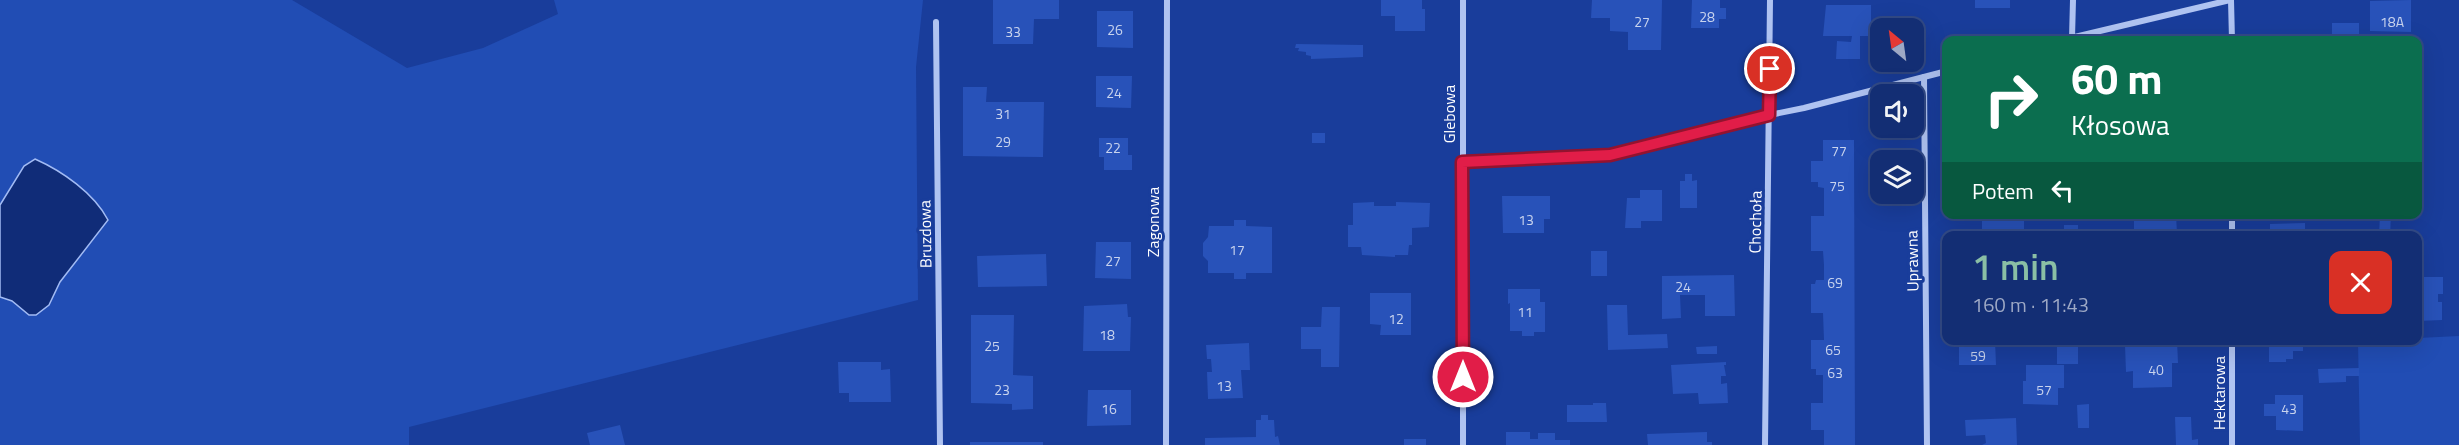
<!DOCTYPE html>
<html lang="pl">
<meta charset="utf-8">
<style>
:root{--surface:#132e74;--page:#203a7c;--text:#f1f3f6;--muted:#9da8c5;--line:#324a86;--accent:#8abfa5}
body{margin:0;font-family:"Titillium Web",sans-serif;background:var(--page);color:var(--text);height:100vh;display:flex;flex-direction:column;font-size:22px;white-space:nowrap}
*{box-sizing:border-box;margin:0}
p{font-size:20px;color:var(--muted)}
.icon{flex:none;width:33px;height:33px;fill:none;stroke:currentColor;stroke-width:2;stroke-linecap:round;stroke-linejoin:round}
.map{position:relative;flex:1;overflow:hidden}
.sheet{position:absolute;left:1942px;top:231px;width:480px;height:114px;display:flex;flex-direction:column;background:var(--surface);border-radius:12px;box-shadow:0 6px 24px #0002,0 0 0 2px var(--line)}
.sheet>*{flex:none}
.banner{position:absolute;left:1942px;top:36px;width:480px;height:183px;border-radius:12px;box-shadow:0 6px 24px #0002,0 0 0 2px var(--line);background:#0b6e4f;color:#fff;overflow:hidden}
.needle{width:39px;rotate:331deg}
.buttons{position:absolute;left:1870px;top:18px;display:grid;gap:12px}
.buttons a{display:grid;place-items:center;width:54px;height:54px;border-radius:12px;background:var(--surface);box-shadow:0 6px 24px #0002,0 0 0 2px var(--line);font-size:30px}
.pin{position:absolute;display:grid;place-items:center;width:51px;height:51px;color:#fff;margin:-26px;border:3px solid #fff;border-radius:50%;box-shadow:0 2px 6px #0007}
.me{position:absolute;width:66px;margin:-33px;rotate:0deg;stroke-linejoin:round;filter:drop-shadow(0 0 4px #0008)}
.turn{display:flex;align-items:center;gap:21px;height:126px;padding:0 30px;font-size:27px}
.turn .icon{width:78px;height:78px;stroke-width:2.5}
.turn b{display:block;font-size:42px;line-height:51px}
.then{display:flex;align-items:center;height:57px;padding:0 30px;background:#0003;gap:12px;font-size:22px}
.round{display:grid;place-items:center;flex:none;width:63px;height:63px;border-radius:12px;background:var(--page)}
.head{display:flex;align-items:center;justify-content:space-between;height:102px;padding:0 30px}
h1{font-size:36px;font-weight:600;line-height:45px;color:var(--accent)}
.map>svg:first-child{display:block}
.green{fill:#214db4}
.water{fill:#102c78;stroke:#a2bbf4;stroke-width:1.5}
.building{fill:#2852b9}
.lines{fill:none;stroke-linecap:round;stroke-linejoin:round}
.street{stroke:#afc3f1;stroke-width:6}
.route-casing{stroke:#92132f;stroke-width:15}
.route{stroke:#e11d48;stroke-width:10}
.labels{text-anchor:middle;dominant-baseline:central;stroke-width:6;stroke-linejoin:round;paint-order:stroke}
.number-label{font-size:14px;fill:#c9d4ee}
.street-label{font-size:16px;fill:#fff;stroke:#193d9b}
</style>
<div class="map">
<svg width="2459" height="445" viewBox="0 0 2459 445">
<rect width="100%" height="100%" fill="#193d9b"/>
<g class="green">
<polygon points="0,0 292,0 407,68 483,48 558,14 554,0 923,0 916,67 918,300 409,427 409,445 0,445"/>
<polygon points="2459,336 2459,445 2360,445 2358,341 2418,340 2418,338"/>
</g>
<path class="water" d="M35,159C62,171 94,193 108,220L60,282L49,305L36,315H29L12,301L0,297V205L24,166Z"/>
<g class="building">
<polygon points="993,0 1059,0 1059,19 1034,19 1033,44 993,44"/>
<polygon points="1381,0 1422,0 1422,9 1425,9 1425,31 1395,31 1395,16 1381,16"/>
<polygon points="1592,0 1662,0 1661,50 1628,50 1628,32 1610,31 1610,18 1591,18"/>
<polygon points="1692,0 1720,0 1720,8 1726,8 1726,19 1719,19 1719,28 1691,28"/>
<rect x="1975" y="0" width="35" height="8"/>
<polygon points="2411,0 2411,32 2370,31 2370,1"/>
<polygon points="1826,5 1871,5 1871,36 1860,36 1860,59 1836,59 1837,41 1851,42 1852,36 1823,36"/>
<polygon points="1097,11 1133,11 1133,48 1097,47"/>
<rect x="2332" y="23" width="27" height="17"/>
<polygon points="1296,44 1363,45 1363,57 1311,59 1311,56 1306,55 1306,52 1298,51 1299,48 1295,48"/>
<polygon points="1096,76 1132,76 1131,108 1096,107"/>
<polygon points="963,87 987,87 986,102 1044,102 1043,157 963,156"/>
<rect x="1312" y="133" width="13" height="10"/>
<polygon points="1099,138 1128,138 1128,155 1132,155 1132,170 1104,170 1104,157 1099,157"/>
<polygon points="1823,140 1854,140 1855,445 1824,445 1824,430 1811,430 1811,403 1823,403 1823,375 1816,375 1816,369 1811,369 1811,340 1824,340 1823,313 1811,313 1811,284 1815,284 1816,280 1824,280 1824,265 1823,251 1811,251 1811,216 1824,216 1824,188 1818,187 1818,182 1811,182 1811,161 1823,161"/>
<polygon points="1685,174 1692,174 1692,181 1697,180 1697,208 1680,208 1680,181 1685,181"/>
<polygon points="1640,190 1662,190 1662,221 1641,221 1641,228 1625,228 1627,198 1640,198"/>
<polygon points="1502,196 1550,196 1550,219 1544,219 1544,233 1503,233"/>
<polygon points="1374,202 1374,206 1396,206 1396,202 1430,203 1429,227 1412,228 1412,245 1409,245 1408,255 1395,255 1395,257 1362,255 1361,247 1348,247 1348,225 1353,225 1353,203"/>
<polygon points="1960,214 2024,214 2024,231 1982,231 1982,217 1960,218"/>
<polygon points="2134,214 2176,214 2177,234 2134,235"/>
<polygon points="2380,214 2391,214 2390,236 2379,236"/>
<polygon points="1234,220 1246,220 1246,226 1272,227 1272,273 1246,273 1246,279 1234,279 1234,273 1208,273 1208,261 1203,256 1203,243 1208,237 1209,226 1234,226"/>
<polygon points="2305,223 2305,236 2270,236 2270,224"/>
<rect x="2064" y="225" width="14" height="11"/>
<polygon points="1096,242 1131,242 1131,279 1095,278"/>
<rect x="1591" y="251" width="16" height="25"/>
<polygon points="1046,254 1047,286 978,287 977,256"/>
<polygon points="1734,275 1735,316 1705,316 1705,295 1680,295 1681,318 1662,319 1662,276"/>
<polygon points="2418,277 2443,277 2443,294 2438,294 2438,302 2442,302 2442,320 2418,321"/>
<polygon points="1508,289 1540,289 1540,302 1545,302 1545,332 1534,332 1534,336 1522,336 1522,331 1510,331 1510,303 1508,304"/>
<polygon points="1370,293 1411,293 1411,335 1380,335 1381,325 1370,324"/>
<polygon points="1127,304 1128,317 1131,317 1130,351 1083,351 1084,306"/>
<polygon points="1607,305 1627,305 1628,335 1667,334 1668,348 1608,350"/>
<polygon points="1322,307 1340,307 1339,367 1321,367 1321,349 1301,349 1301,327 1321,327"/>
<polygon points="971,315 1014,315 1013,375 1033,376 1033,409 1012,410 1012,404 971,403"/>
<polygon points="1959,340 1995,340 1996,365 1959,365"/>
<rect x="2057" y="340" width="21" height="24"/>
<polygon points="2150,340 2177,340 2178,363 2172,363 2172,387 2133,388 2133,371 2126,372 2125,345 2145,344 2146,347 2150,347"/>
<polygon points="2269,340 2303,340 2303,351 2293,351 2293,359 2286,359 2286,362 2269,362"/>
<polygon points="1249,343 1250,370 1241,370 1243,398 1208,399 1207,372 1212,372 1211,359 1207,359 1206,345"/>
<polygon points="1717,346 1717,354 1697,354 1696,347"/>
<polygon points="838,362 881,362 881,370 890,369 891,402 849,402 849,393 839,393"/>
<polygon points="1726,362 1726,365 1724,365 1726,376 1721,376 1721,384 1727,383 1728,403 1699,404 1698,393 1673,394 1671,365"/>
<polygon points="2026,365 2064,365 2064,388 2058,388 2058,405 2023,404 2023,381 2026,381"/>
<polygon points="2359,368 2359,376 2346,376 2346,382 2319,383 2318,369"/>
<polygon points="1088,390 1131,390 1131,425 1087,426"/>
<polygon points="2275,395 2303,395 2303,431 2276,430 2276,416 2264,416 2264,404 2275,404"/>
<polygon points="1593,403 1606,403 1607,422 1567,422 1567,405 1593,405"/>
<polygon points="2089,404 2089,428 2078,428 2077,405"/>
<polygon points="1261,415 1268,415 1268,420 1274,420 1275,437 1278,436 1280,445 1205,445 1205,438 1256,437 1256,420 1261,420"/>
<polygon points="2175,417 2191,417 2192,440 2198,439 2198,445 2176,445"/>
<polygon points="2016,418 2017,445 1982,445 1986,443 1985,435 1966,436 1965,420"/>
<polygon points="620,425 625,445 590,445 587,433"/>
<polygon points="1506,432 1530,432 1530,439 1538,439 1538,433 1555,433 1555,440 1570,440 1570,445 1506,445"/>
<polygon points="1707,432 1707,442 1712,442 1712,445 1648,445 1647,434"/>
<rect x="1404" y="439" width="22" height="6"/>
<rect x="970" y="442" width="73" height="3"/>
</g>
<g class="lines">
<g class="street">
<polyline points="1463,0 1463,445"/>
<polyline points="2231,0 2232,40"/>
<polyline points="936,22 940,445"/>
<polyline points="2072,38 2073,0"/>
<polyline points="2062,40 2230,0"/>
<polyline points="1924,77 1927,445"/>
<polyline points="1462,162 1610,155 1735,122 1804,108 1947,71"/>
<polyline points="2232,214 2232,236"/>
<polyline points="2232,340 2232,445"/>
<polyline points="1166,445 1167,0"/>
<polyline points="1765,445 1770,0"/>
</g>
</g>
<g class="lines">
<defs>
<polyline id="route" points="1463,377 1462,162 1610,155 1769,115 1770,69"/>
</defs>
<use href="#route" class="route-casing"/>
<use href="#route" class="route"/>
</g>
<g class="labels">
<g class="number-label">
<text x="1707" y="16">28</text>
<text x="1642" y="21">27</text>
<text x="2392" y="21">18A</text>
<text x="1115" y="29">26</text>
<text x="1013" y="31">33</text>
<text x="1114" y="92">24</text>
<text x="1003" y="113">31</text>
<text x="1003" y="141">29</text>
<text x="1113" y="147">22</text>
<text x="1839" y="150">77</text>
<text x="1837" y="185">75</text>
<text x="1526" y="219">13</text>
<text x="1237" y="249">17</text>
<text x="1113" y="260">27</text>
<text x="1835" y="282">69</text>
<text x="1683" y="286">24</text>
<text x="1525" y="311">11</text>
<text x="1396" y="318">12</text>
<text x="1107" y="334">18</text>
<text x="992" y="345">25</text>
<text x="1833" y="349">65</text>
<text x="1978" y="355">59</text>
<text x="2156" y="369">40</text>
<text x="1835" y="372">63</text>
<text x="1224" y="385">13</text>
<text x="1002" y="389">23</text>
<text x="2044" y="389">57</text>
<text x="1109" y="408">16</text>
<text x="2289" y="408">43</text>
</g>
<g class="street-label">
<text transform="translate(1449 114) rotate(-90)">Glebowa</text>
<text transform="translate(1153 222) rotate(-90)">Zagonowa</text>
<text transform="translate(1755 222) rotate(-89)">Chochoła</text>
<text transform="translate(925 234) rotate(-91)">Bruzdowa</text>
<text transform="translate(1912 261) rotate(-91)">Uprawna</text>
<text transform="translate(2219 393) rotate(-90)">Hektarowa</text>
</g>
</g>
</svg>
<div class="buttons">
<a><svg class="needle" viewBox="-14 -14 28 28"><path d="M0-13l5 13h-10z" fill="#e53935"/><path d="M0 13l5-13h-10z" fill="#9da8c5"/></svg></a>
<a><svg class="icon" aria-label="sound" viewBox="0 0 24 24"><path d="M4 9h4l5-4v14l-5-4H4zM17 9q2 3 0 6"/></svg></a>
<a><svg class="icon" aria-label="layers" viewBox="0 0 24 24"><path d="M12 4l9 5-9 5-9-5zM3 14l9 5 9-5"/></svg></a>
</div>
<div class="pin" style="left:1770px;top:69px;background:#d93025"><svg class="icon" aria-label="arrive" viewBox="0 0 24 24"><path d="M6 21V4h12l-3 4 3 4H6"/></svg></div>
<svg class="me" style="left:1463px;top:377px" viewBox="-20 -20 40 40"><circle r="17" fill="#e11d48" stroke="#fff" stroke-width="3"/><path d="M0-11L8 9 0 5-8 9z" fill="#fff"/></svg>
<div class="banner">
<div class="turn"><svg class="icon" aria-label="right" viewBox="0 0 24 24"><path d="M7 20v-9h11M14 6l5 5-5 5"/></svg><div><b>60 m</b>Kłosowa</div></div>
<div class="then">Potem<svg class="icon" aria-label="left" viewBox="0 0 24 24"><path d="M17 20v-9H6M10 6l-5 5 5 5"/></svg></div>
</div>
<section class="sheet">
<div class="head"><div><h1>1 min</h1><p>160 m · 11:43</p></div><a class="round" style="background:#d93025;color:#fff"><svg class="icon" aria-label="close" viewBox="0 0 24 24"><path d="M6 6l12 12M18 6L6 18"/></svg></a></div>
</section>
</div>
